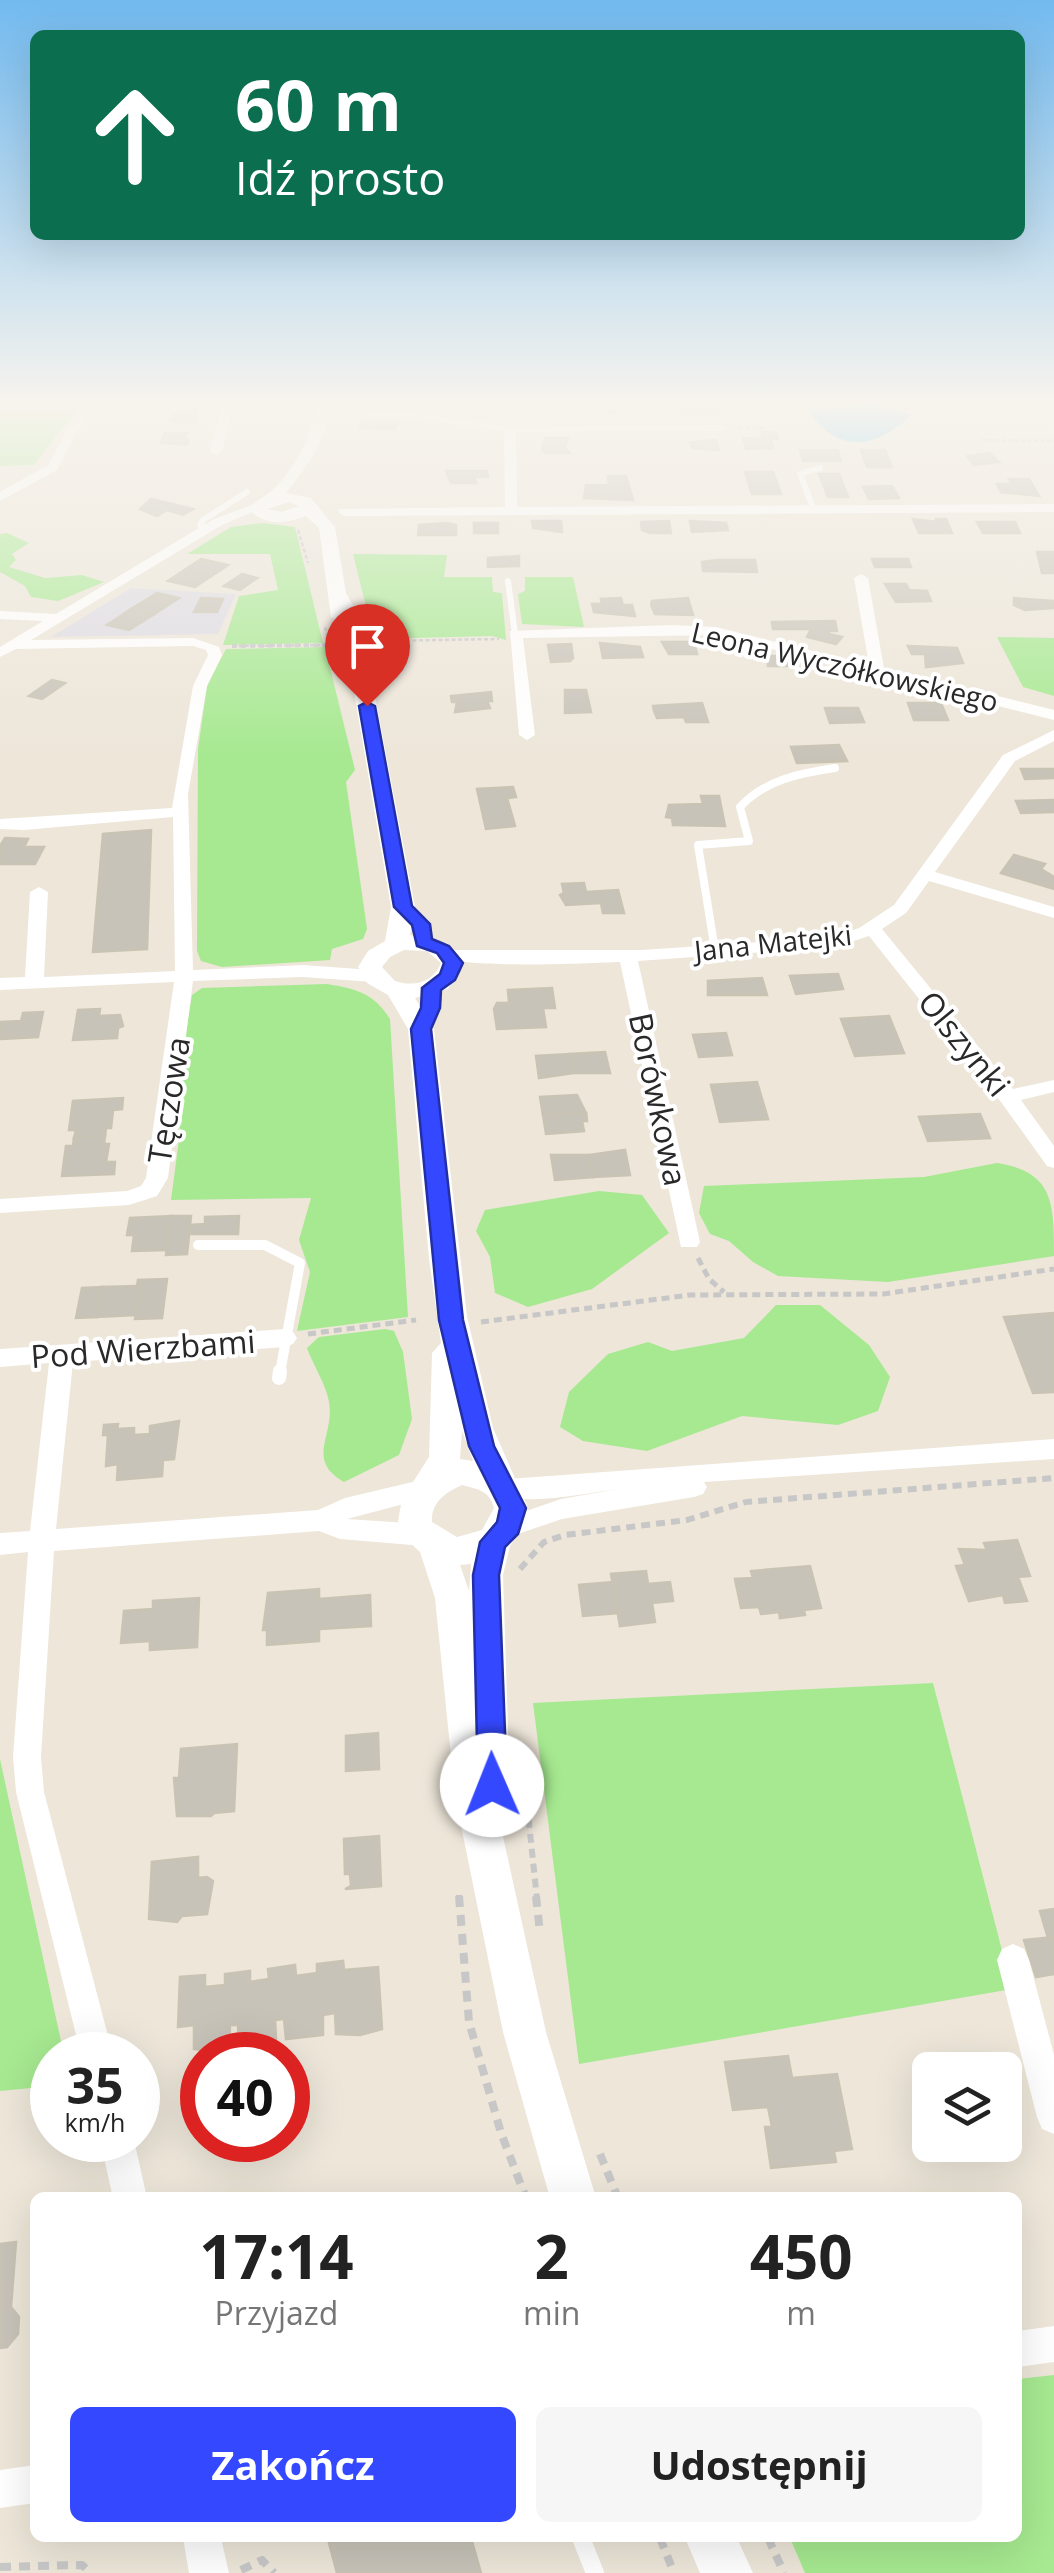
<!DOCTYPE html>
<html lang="pl">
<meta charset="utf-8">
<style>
:root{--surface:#fff;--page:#f6f6f6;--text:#222;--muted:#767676;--accent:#3448ff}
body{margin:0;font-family:"Open Sans",sans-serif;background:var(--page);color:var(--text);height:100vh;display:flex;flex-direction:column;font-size:38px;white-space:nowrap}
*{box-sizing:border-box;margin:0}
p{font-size:32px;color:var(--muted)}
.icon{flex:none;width:55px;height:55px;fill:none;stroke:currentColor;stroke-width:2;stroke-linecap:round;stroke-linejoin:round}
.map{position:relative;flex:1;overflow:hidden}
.details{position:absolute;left:30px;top:2192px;width:992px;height:350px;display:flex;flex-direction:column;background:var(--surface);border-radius:15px;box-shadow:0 10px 40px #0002}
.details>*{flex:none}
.banner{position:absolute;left:30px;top:30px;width:995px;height:210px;border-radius:15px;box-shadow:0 10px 40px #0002;background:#0b6e4f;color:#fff;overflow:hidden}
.tools{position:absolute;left:912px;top:2052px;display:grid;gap:20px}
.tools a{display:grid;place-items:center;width:110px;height:110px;border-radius:15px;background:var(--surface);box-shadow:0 10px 40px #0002;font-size:50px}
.speed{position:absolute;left:30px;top:2032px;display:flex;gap:20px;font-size:50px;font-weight:700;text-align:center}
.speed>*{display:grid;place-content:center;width:130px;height:130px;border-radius:50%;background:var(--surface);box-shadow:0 10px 40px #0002;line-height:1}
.speed small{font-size:25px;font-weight:400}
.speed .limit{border:15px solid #d22;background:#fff;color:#111}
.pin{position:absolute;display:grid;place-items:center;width:85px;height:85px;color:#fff;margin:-102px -42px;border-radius:50% 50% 50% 0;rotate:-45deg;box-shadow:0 0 10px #0007}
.pin .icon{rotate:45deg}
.me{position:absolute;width:110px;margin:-55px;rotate:359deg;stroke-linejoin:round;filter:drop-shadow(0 0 8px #0008)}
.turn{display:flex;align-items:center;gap:35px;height:210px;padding:0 40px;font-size:45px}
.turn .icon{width:130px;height:130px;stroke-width:2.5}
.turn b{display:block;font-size:70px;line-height:85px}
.eta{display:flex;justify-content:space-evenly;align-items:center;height:170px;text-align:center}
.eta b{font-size:60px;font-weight:700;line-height:70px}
.action{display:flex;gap:20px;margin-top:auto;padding:20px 40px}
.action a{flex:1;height:115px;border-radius:15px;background:var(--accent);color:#fff;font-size:40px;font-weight:700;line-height:115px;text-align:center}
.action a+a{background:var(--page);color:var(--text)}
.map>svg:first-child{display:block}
.industrial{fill:#dedbe4}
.green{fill:#a6e990}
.water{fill:#62c3f9}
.building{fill:#c8c3b9;stroke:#c8c3b3;stroke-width:2.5}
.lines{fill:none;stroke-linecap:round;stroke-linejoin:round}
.path-far4{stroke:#c7c7c7;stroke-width:2.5;stroke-dasharray:4 2.5;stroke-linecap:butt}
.path-far3{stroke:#c7c7c7;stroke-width:4;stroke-dasharray:5 4;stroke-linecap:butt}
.path-far2{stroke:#c7c7c7;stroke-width:5;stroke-dasharray:8 5;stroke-linecap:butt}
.path-far1{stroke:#c7c7c7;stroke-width:6;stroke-dasharray:9 6;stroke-linecap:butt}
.path{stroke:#c7c7c7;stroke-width:8;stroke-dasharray:11 8;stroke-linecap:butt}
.service-far4{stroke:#fff;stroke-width:6}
.service-far3{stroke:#fff;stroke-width:8}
.service-far2{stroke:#fff;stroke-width:10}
.service-far1{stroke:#fff;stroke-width:14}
.service{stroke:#fff;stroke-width:18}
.minor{fill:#fff;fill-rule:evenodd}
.tertiary{fill:#fff;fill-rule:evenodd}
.route{fill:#3448ff;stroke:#222fa6;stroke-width:2.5}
.labels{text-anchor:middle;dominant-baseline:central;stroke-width:8;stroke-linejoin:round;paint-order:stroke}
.far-street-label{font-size:28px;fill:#292929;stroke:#fff}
.street-label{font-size:32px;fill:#292929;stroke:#fff}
</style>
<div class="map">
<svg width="1054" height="2573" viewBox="0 0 1054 2573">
<rect width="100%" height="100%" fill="#ede6d9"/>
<polygon class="industrial" points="131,588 236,594 218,634 51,637"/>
<g class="green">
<polygon points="0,399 79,399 70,418 34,465 0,466"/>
<polygon points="262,523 295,527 323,643 223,645 239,596 278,590 270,554 187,554 231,527"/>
<polygon points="7,533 29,543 12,554 16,560 9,567 45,578 82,575 104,582 58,601 31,597 25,586 0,572 0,534"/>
<polygon points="353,554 447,555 444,577 492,577 493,592 502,593 506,640 492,636 374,639"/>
<polygon points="525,577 573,577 584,627 522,624 518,594 525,591"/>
<polygon points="997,637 1054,638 1054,696 1023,687"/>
<polygon points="325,647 355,770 346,782 367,929 363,939 332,949 330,960 222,967 201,961 197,951 198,749 207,686 226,649"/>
<path d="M327,984C356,989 374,993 390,1019L408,1317L297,1331L310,1272L299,1240L311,1198L171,1200L180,1132L176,1094L192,995L202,988Z"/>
<path d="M997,1163C1054,1172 1054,1203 1054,1256L888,1282L778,1276L753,1262L729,1241L710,1234L699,1213L704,1186L924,1177Z"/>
<polygon points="599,1191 642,1195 669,1233 592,1289 528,1307 495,1293 490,1257 476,1231 485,1210"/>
<polygon points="776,1305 820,1305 869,1345 890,1377 878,1411 838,1425 742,1416 647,1451 583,1441 560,1427 569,1392 608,1354 648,1342 672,1351 744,1338"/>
<path d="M385,1329L394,1331L403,1352L412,1419L399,1455L344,1482C305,1459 335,1436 329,1402C326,1384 313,1365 307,1348L319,1337Z"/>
<polygon points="933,1683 1012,1989 579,2064 533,1703"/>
<polygon points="0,1759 64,2055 52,2055 52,2086 0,2091"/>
<polygon points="1054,2375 1054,2573 805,2573 790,2538 1018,2538 1018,2379"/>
</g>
<path class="water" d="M868,402L911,415C875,450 839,454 808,411Z"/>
<g class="building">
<polygon points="614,399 617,412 607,413 607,408 587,410 586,401"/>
<polygon points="439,400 459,401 460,410 433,409 432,401"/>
<polygon points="687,404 716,408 718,414 681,414 680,408 688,408"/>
<polygon points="178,409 198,409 195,422 169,422"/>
<polygon points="362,422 397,423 395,429 360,428"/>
<polygon points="761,432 776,432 778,439 770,439 773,448 746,449 743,438 763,439"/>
<polygon points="165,433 188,433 184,440 189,440 187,445 161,443"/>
<polygon points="545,438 568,438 565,448 570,453 546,453 542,449"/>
<polygon points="716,440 719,450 692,448 690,442"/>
<polygon points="800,450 838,450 841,461 803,461"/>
<polygon points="861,450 885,450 892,467 867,467"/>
<polygon points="989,453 999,462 974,465 967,456"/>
<polygon points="446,471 487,471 488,477 474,477 476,483 451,483"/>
<polygon points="745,472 773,472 781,494 752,494"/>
<polygon points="819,474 839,474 848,497 828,497"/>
<polygon points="608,476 626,476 633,500 584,498 586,485 609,485"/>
<polygon points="1009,479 1029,479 1039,496 1001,492 997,484 1012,484"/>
<polygon points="892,486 899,498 869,499 863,487"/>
<polygon points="151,499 193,509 183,515 167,510 157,516 140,509"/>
<polygon points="913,519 937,522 936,519 946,519 952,533 919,533"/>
<polygon points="532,521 561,521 562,532 533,528"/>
<polygon points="669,521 671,533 650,533 642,530 641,522"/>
<polygon points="690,521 726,523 728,530 692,532"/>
<polygon points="977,522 1015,522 1020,533 983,533"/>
<polygon points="447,523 456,525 456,535 418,535 419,525"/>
<rect x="474" y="523" width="24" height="10"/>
<polygon points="1037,552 1054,552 1054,573 1042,573"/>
<polygon points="519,556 519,566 488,567 488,558"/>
<polygon points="201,559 228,565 195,587 168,581"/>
<polygon points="872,559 908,559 911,567 875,567"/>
<polygon points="717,560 755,560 757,572 703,571 702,562"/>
<polygon points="242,574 257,578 240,590 224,586"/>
<polygon points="885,584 906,584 909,590 927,591 931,601 896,602"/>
<polygon points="157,593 179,598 153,615 131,609"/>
<polygon points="201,598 223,599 217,612 194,612"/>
<polygon points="621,598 623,605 632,605 635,616 594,612 592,604 602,604 601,599"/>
<polygon points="688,598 693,615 655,614 651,605 652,601"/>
<polygon points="1014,598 1054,601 1054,608 1025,610 1014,605"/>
<polygon points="131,609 153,615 129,630 107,625"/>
<polygon points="835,621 837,631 828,631 829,634 842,637 836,644 807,637 811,629 773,629 772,622"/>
<polygon points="662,642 694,642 697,654 669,654"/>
<polygon points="600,643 640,647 643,657 603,658"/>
<polygon points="571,644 573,658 570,661 551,662 548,645"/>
<polygon points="908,646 957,648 963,663 926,667 925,654 912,654"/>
<polygon points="767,656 794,656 796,666 768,666"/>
<polygon points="52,680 65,683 42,699 29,696"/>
<polygon points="565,690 586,690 591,712 565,713"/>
<polygon points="491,692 492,701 487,701 490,708 455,712 457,702 452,702 451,696"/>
<polygon points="702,703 708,722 686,722 684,717 657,718 654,711 653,706"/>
<polygon points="908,703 941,703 948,720 914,720"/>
<polygon points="825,708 858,708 864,722 830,723"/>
<polygon points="839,745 847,761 797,763 791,747"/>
<polygon points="1021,769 1054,769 1054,778 1025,779"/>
<polygon points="513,787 516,797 507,798 515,826 486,829 477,789"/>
<polygon points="701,796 719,796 725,826 673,825 672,818 666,817 669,805 703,804"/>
<polygon points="1054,800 1054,812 1021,813 1016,801"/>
<polygon points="151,830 147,949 93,952 103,834"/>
<polygon points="5,838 28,839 24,847 44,847 35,864 0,864 0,846"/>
<polygon points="1014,855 1045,864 1041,869 1054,877 1054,889 1001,873"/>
<polygon points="584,883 586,892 618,890 624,913 603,913 601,903 566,905 560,895 564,893 562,884"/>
<polygon points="838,974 843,989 796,994 790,976"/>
<polygon points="762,978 767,995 708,995 708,981"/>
<polygon points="552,988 555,1008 543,1008 546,1027 497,1029 494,1009 497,1003 509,1003 508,990"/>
<polygon points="100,1009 99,1016 120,1015 123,1026 118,1028 117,1038 73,1040 78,1010"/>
<polygon points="43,1012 38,1037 0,1039 0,1022 21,1021 23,1013"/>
<polygon points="889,1016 904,1053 855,1056 841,1019"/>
<polygon points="726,1033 732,1055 699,1057 693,1035"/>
<polygon points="605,1052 610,1073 574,1073 570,1054"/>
<polygon points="570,1054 574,1073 539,1078 536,1056"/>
<polygon points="757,1082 768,1119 720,1122 711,1085"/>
<polygon points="577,1095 586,1113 543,1115 540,1097"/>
<polygon points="123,1098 122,1109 113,1110 111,1128 106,1128 105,1136 74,1138 76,1130 69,1130 73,1101"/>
<polygon points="586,1113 587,1121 582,1121 584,1131 546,1134 543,1115"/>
<polygon points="980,1114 990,1138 928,1141 919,1117"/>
<polygon points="105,1136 104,1144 109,1144 106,1162 115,1162 114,1174 62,1176 66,1146 73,1146 74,1138"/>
<polygon points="625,1150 630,1175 593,1177 589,1155"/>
<polygon points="551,1155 589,1155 593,1177 555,1180"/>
<polygon points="171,1216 191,1216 187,1254 166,1255"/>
<polygon points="171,1216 166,1250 132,1251 134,1235 127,1235 130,1218"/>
<polygon points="239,1216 238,1234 189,1234 190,1225 205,1224 205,1217"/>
<polygon points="167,1279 162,1318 135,1319 141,1286 137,1286 138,1280"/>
<polygon points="137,1286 141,1286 136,1315 97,1317 102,1287"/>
<polygon points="102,1287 97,1317 76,1318 82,1288"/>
<polygon points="1054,1313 1054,1392 1033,1393 1004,1317"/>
<polygon points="179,1421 174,1459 163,1460 162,1476 117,1480 118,1464 106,1466 108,1435 103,1435 104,1425 118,1424 117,1429 134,1428 134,1435 150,1434 150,1426"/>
<polygon points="1017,1540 1030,1576 1018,1577 1027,1601 1005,1603 1003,1595 969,1601 956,1566 965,1565 959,1549 987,1550 984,1543"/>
<polygon points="810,1566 821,1608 804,1610 805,1615 780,1618 779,1612 761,1614 759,1607 741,1608 735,1579 753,1578 751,1571"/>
<polygon points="646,1571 648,1584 670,1582 673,1601 652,1603 655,1622 620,1626 611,1574"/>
<polygon points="613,1582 618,1613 583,1616 579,1585"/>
<polygon points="319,1589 319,1599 370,1595 371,1626 319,1629 319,1641 267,1645 267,1630 263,1630 268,1593"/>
<polygon points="199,1598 197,1647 150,1650 150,1641 121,1643 124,1611 153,1609 153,1601"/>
<polygon points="378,1733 379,1769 346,1771 346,1736"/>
<polygon points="237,1744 234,1811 214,1813 211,1816 177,1816 174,1778 179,1778 181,1749"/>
<polygon points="379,1836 381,1886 345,1889 351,1886 350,1874 345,1874 344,1839"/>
<polygon points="198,1857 198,1878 207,1877 213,1881 207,1914 182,1916 177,1922 149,1919 152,1862"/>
<polygon points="1054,1909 1054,1937 1048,1938 1040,1911"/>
<polygon points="1054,1937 1054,1974 1036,1977 1024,1940"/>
<polygon points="343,1961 344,1970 378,1967 382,2029 360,2035 336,2034 335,2013 323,2015 323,2035 286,2039 284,2019 275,2020 276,2039 259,2045 239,2043 238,2025 230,2025 229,2046 209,2051 194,2049 194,2025 178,2027 180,1977 205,1975 205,1987 225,1985 225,1974 250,1971 250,1982 269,1979 268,1969 295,1965 296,1976 317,1973 317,1964"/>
<polygon points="788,2056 792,2078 837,2074 852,2149 834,2151 836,2162 771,2168 765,2127 772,2127 768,2107 733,2110 725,2062"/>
<polygon points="16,2242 11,2307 19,2317 18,2334 7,2347 0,2348 0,2244"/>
<polygon points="332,2538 471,2538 481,2573 337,2573 328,2539"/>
</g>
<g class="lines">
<g class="path-far4">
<polyline points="739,428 763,428"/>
<polyline points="982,440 1054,441"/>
<polyline points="298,530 308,563"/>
<polyline points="325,627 330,647"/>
<polyline points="380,641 499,639"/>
<polyline points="232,646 331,645"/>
</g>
<g class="path-far3">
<polyline points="330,645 335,664"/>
<polyline points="232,646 331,645"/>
</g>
<g class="path-far2">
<polyline points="698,1258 709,1279 724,1292"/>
<polyline points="481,1322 690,1295 883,1294 1054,1269"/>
<polyline points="308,1334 416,1320"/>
</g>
<g class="path-far1">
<polyline points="520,1569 544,1542 565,1535 687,1520 746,1502 1054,1478"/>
<polyline points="527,1804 537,1899"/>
<polyline points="459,1895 459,1899"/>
</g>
<g class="path">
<polyline points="459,1896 469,2022 501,2133 526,2198"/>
<polyline points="536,1896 540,1933"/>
<polyline points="600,2154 618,2198"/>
<polyline points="660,2538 674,2573"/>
<polyline points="768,2538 784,2573"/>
<polyline points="0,2567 82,2565 91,2573"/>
<polyline points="241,2570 262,2560 274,2573"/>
</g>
<g class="service-far4">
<polyline points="813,508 800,474 820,468"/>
<polyline points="209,529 200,525 203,520 247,492"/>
<polyline points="508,581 515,634"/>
</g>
<path class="service-far3" d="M715,950L698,845L749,841L740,807C765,780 800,773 835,768"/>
<polyline class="service-far2" points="198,1245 265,1245 300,1263 280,1373"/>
<polyline class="service-far1" points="279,1378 280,1371"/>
<polyline class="service" points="581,2538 595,2573"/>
<g class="minor">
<polygon points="84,399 95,399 57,470 0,501 0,492 48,465"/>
<polygon points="223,399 235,399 222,451 216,455 210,451"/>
<polygon points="324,410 412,412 510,426 721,425 727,428 721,431 516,432 517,507 1054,504 1054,512 344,516 338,512 340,509 505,507 504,432 412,418 320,415"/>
<polygon points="252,505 262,508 222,525 31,640 193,638 219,647 222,655 207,686 188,794 193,970 303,965 373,970 382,976 373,982 303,977 193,981 168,1178 157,1196 129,1205 0,1213 0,1199 127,1191 141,1186 146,1178 174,982 0,990 0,978 25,977 30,892 39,887 48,892 44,977 175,971 173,817 24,830 0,829 0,819 172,808 193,686 208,655 206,650 193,646 16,649 0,657 0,647 43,621 0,619 0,611 56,614 214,519"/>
<polygon points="861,574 868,578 884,668 1054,710 1054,720 716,635 523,638 535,735 527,740 519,735 510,631 671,625 716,627 869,665 854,578"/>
<path d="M1054,730V741L1015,761L935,872L1054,907V918L929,881L906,913L882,929L1013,1089L1054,1080V1092L1021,1100L1054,1146V1168L1047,1166L1001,1102L869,936L835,947L638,961L700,1242L697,1247H681L620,962C589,963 458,970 440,955L449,950H642L833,937L859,928L894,905L1003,755Z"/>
<polygon points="285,1329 293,1332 297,1338 293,1344 285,1347 73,1362 56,1529 318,1510 345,1498 425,1479 434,1482 438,1489 434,1496 347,1519 424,1524 433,1528 437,1535 433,1542 424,1546 340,1539 319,1531 54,1551 41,1757 44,1792 113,2055 81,2055 16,1792 13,1757 28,1552 0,1555 0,1533 30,1531 49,1363 0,1367 0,1349"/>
<path d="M1054,1439V1459L704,1482L707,1487L703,1494L694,1497L562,1519L509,1537L500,1534L496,1527L500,1520L561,1499L618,1489C580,1494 532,1506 495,1494L491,1487L495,1480Z"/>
<polygon points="1013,1944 1024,1949 1029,1960 1054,2055 1054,2134 1042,2129 1037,2117 997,1960 1002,1949"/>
<polygon points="100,2140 134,2140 147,2198 113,2198"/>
<polygon points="1054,2326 1054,2362 1018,2367 1018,2331"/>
<polygon points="35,2465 35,2503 0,2508 0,2470"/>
<polygon points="183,2538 221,2538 229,2573 189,2573"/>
</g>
<g class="tertiary">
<path d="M317,399H331C329,437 309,464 286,493L311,498L335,527L346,593L367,631L371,675L415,907L410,935L449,944L465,963L448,989L415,998L434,1029L467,1316L493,1428L528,1508L524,1525L510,1546L503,1575L511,1818L502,1832L546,2032L596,2198H550L503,2032L455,1796L435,1598L420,1552L408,1541L398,1521L402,1499L429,1457L432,1353L441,1343L429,1259L408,1029L388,995L367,983L358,967L368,951L385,941L391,907L351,675L349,631L343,622L331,617L319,528L306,516C285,524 265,526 248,509C254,502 259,500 266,495C294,475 314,432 317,399ZM289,502L299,506L282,512L267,509ZM404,950L427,951L441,963C433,983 414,987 395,981L382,967L390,957ZM462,1431L473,1461L460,1459ZM462,1485C478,1489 490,1491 494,1508L482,1530L457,1537L432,1522C431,1502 445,1493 462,1485ZM471,1564L469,1591L460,1565Z"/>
<polygon points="685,2538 737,2538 753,2573 700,2573"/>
</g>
</g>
<linearGradient id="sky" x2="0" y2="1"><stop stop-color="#72baef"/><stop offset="0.53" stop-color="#f7f4ee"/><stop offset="1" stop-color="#f7f4ee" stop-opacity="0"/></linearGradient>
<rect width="1054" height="759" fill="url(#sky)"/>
<polygon class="route" points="367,702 375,706 412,906 430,924 432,939 449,946 463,963 455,980 441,990 440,1008 431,1029 463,1320 494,1446 526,1508 518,1534 505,1547 499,1575 507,1785 503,1795 492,1799 482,1795 478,1785 473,1575 480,1542 497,1522 500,1508 469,1446 439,1320 411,1029 421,1008 422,988 440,974 444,963 437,953 417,946 412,925 394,907 359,706"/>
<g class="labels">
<g class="far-street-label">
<text transform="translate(845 666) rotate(13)">Leona Wyczółkowskiego</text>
<text transform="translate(773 942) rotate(-6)">Jana Matejki</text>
</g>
<g class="street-label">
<text transform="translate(965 1043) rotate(51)">Olszynki</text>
<text transform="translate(659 1099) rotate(78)">Borówkowa</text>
<text transform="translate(168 1100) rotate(-81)">Tęczowa</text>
<text transform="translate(143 1348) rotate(-4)">Pod Wierzbami</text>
</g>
</g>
</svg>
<div class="tools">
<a><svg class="icon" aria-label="layers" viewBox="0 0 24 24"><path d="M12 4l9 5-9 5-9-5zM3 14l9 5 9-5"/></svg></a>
</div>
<div class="speed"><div>35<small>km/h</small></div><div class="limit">40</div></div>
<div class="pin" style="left:367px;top:706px;background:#d93025"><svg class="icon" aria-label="arrive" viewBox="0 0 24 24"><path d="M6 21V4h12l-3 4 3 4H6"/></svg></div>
<svg class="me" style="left:492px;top:1785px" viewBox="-20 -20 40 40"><circle r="19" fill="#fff"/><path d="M0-13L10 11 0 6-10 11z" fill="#3448ff"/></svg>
<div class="banner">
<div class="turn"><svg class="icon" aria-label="ahead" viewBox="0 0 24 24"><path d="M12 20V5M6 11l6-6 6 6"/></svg><div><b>60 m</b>Idź prosto</div></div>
</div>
<section class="details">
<div class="eta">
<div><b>17:14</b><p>Przyjazd</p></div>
<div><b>2</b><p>min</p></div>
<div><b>450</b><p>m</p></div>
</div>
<div class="action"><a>Zakończ</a><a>Udostępnij</a></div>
</section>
</div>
